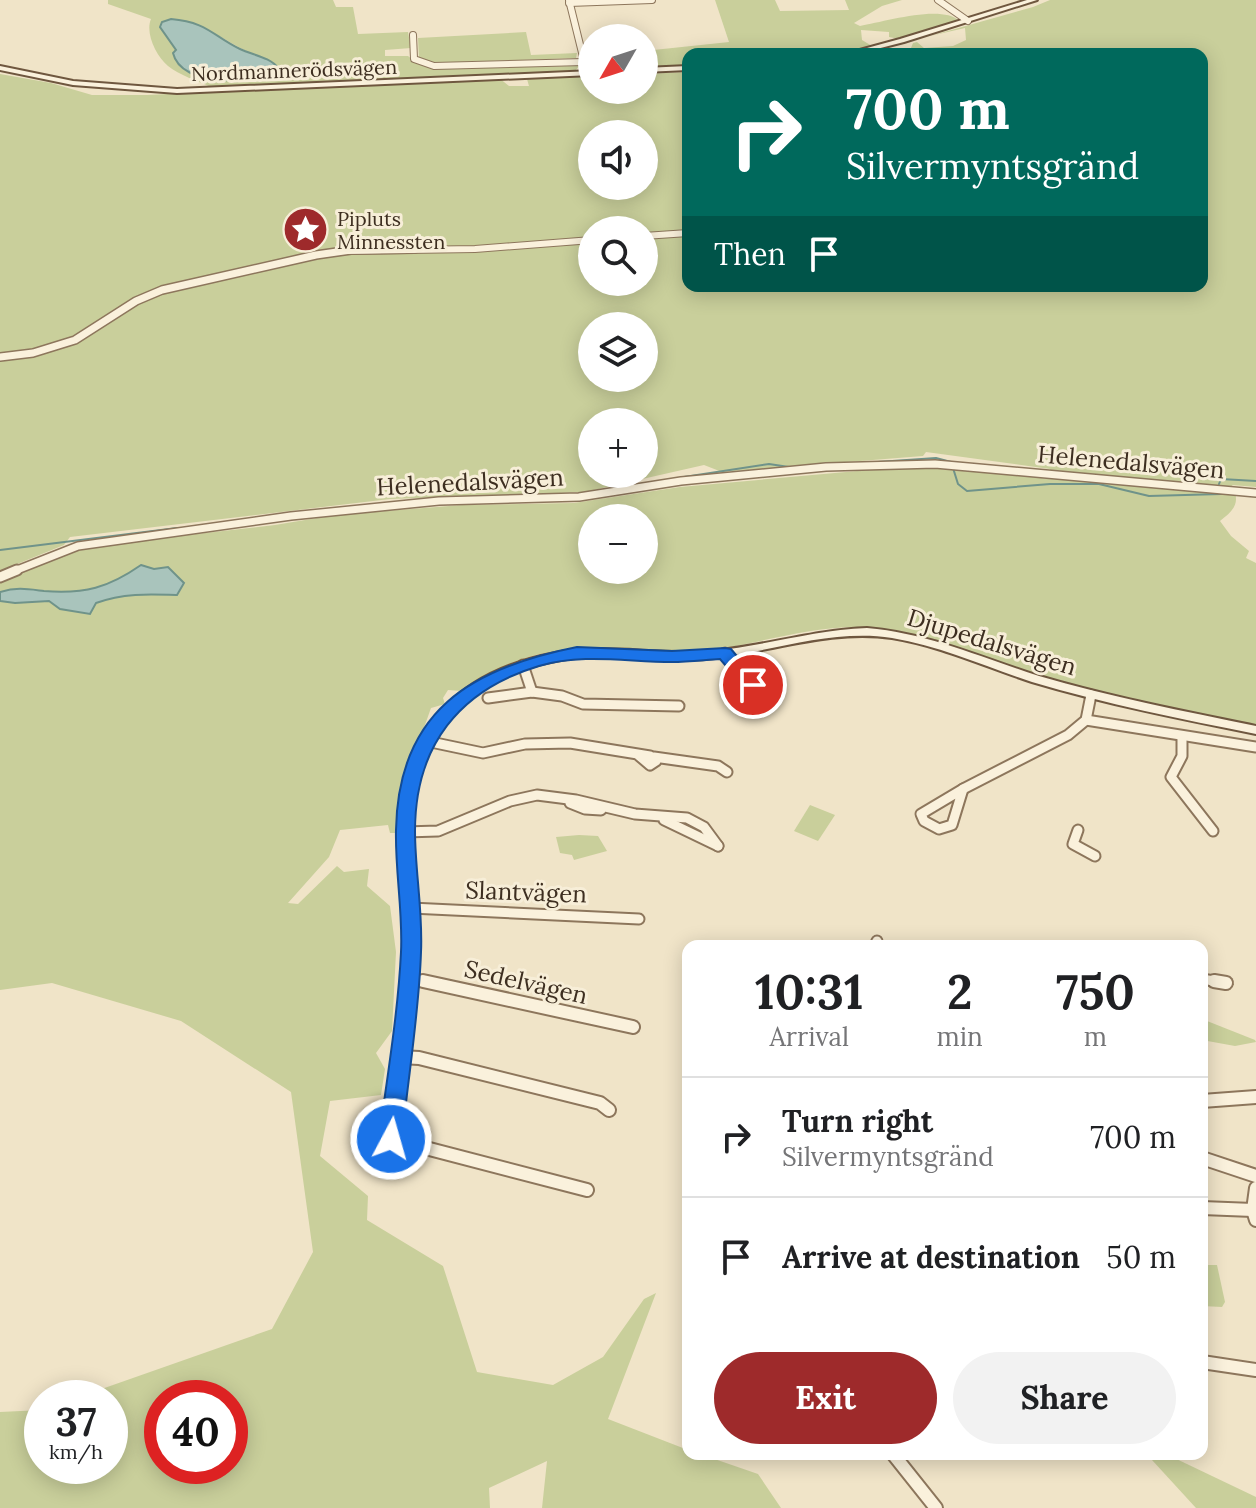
<!DOCTYPE html>
<meta charset="utf-8">
<style>
:root{--surface:#fff;--page:#f2f2f2;--text:#202124;--muted:#757577;--line:#e0e0e0;--accent:#9e2a2b}
body{margin:0;font-family:Lora,serif;background:var(--page);color:var(--text);height:100vh;display:flex;flex-direction:column;font-size:30px;white-space:nowrap}
*{box-sizing:border-box;margin:0}
p{font-size:26px;color:var(--muted)}
.icon{flex:none;width:44px;height:44px;fill:none;stroke:currentColor;stroke-width:2;stroke-linecap:round;stroke-linejoin:round}
.map{position:relative;flex:1;overflow:hidden}
.sheet{position:absolute;left:682px;top:940px;width:526px;height:520px;display:flex;flex-direction:column;background:var(--surface);border-radius:16px;box-shadow:0 4px 20px #0003}
.sheet>*{flex:none}
.top-card{position:absolute;left:682px;top:48px;width:526px;height:244px;border-radius:16px;box-shadow:0 4px 20px #0003;background:#00695c;color:#fff;overflow:hidden}
.needle{width:52px;rotate:231deg}
.buttons{position:absolute;left:578px;top:24px;display:grid;gap:16px}
.buttons a{display:grid;place-items:center;width:80px;height:80px;border-radius:50%;background:var(--surface);box-shadow:0 4px 20px #0003;font-size:40px}
.speed{position:absolute;left:24px;top:1380px;display:flex;gap:16px;font-size:40px;font-weight:700;text-align:center}
.speed>*{display:grid;place-content:center;width:104px;height:104px;border-radius:50%;background:var(--surface);box-shadow:0 4px 20px #0003;line-height:1}
.speed small{font-size:20px;font-weight:400}
.speed .limit{border:12px solid #d22;background:#fff;color:#111}
.pin{position:absolute;display:grid;place-items:center;width:68px;height:68px;color:#fff;margin:-34px;border:4px solid #fff;border-radius:50%;box-shadow:0 2px 8px #0007}
.me{position:absolute;width:88px;margin:-44px;rotate:6deg;stroke-linejoin:round;filter:drop-shadow(0 0 6px #0008)}
.turn{display:flex;align-items:center;gap:28px;height:168px;padding:0 32px;font-size:36px}
.turn .icon{width:104px;height:104px;stroke-width:2.5}
.turn b{display:block;font-size:56px;line-height:68px}
.then{display:flex;align-items:center;height:76px;padding:0 32px;background:#0003;gap:16px;font-size:30px}
.eta{display:flex;justify-content:space-evenly;align-items:center;height:136px;text-align:center}
.eta b{font-size:48px;font-weight:700;line-height:56px}
.button{display:flex;gap:16px;margin-top:auto;padding:16px 32px}
.button a{flex:1;height:92px;border-radius:48px;background:var(--accent);color:#fff;font-size:32px;font-weight:700;line-height:92px;text-align:center}
.button a+a{background:var(--page);color:var(--text)}
ul{padding:0;list-style:none}
li{display:flex;align-items:center;gap:24px;height:120px;padding:0 32px;border-top:2px solid var(--line)}
li div{flex:1}
li b{display:block;font-size:30px}
li em{font-style:normal}
.map>svg:first-child{display:block}
.green{fill:#c9cf9b;fill-rule:evenodd}
.water{fill:#a9c4bc;stroke:#6f938a;stroke-width:2}
.lines{fill:none;stroke-linecap:round;stroke-linejoin:round}
.stream{stroke:#6f938a;stroke-width:2}
.street-far3-casing{stroke:#8d765c;stroke-width:8}
.street-far2-casing{stroke:#8d765c;stroke-width:10}
.street-far1-casing{stroke:#8d765c;stroke-width:13}
.street-casing{stroke:#8d765c;stroke-width:16}
.secondary-casing{stroke:#6f573f;stroke-width:4}
.street-far3{stroke:#faf1dc;stroke-width:6}
.street-far2{stroke:#faf1dc;stroke-width:7}
.street-far1{stroke:#faf1dc;stroke-width:9}
.street{stroke:#faf1dc;stroke-width:12}
.secondary{fill:#faf1dc;fill-rule:evenodd}
.route{fill:#1a73e8;stroke:#114b97;stroke-width:2}
.labels{text-anchor:middle;dominant-baseline:central;stroke-width:6;stroke-linejoin:round;paint-order:stroke}
.far-street-label{font-size:20px;fill:#3d2e20;stroke:#f7eed8}
.far-poi-label{font-size:20px;fill:#3d2e20;stroke:#f7eed8;text-anchor:start}
.street-label{font-size:24px;fill:#3d2e20;stroke:#f7eed8}
</style>
<div class="map">
<svg width="1256" height="1508" viewBox="0 0 1256 1508">
<rect width="100%" height="100%" fill="#f0e4c8"/>
<g class="green">
<path d="M108,0H333L336,7H353L358,34L408,32L411,48L385,50V56H408L418,64L435,68L579,66L575,71L529,74L211,87C198,81 179,75 168,66C156,56 145,33 151,19L108,4ZM171,19C209,22 233,50 267,59L177,50L160,27Z"/>
<path d="M715,0H775L780,11L849,10L845,0H902L882,6L854,23L860,26C884,22 942,4 959,21L899,39L889,37V32L861,30L862,40L872,46L834,54H688V66L644,68V51L729,42Z"/>
<path d="M1050,0H1256V487L1232,485C1241,503 1234,510 1220,521L1231,536L1249,551L1246,558L1256,563V727C1183,711 1109,697 1038,676C978,658 920,627 857,627C796,627 738,652 677,652C589,652 539,635 462,691L448,690L443,698L445,704L431,708L404,784L396,833H390L388,825L340,830L329,857L288,903L298,904L337,866L344,872L369,869L367,886L390,906L396,952L392,1031L376,1053L385,1069L381,1095L330,1101L320,1156L368,1196L367,1220L443,1266L477,1372L553,1385L603,1357L644,1299L656,1293L608,1419L688,1450V1454H700L758,1474L781,1508H542L547,1461L489,1488L490,1508H0V1412L42,1410V1466H110V1398H76L272,1329L313,1252L291,1092L181,1021L52,983L0,990V601L15,603L49,601L60,609L115,596L140,593L176,595L174,575L168,567L154,569L141,565C108,588 85,594 44,591C27,589 17,587 0,592V581L70,551L108,544L275,525L335,515L462,505L574,503L680,487L902,467H948L1050,479V469L926,452L923,456L722,472L704,465L585,492L390,499L70,537L64,545L0,571V74L51,83L92,95H147L499,78L509,86H529L527,79L592,76V90H644V74L688,72V286H1202V54H898L909,53L913,43L917,42L924,48L953,46L966,40L965,28L930,36L1033,7ZM592,134H644V186H592ZM592,230H644V282H592ZM592,326H644V378H592ZM592,422H644V474H592ZM592,518H644V570H592ZM162,1398H230V1466H162Z"/>
<polygon points="526,32 531,55 577,53 576,58 433,63 419,58 418,38"/>
<polygon points="810,805 835,815 818,841 794,831"/>
<polygon points="579,835 598,836 607,851 574,860 572,855 560,853 556,837"/>
<polygon points="1202,1019 1255,1040 1256,1042 1235,1046 1202,1040"/>
<polygon points="1202,1265 1217,1265 1225,1302 1222,1307 1202,1306"/>
<polygon points="1154,1454 1166,1454 1256,1497 1256,1508 1196,1508 1152,1460"/>
</g>
<g class="water">
<path d="M171,19C207,22 213,36 240,49C252,55 270,57 278,68C256,85 181,88 173,53L176,50L160,27L162,22Z"/>
<path d="M141,565L154,569L168,567L184,583L177,595C148,594 123,593 96,603L90,614L60,609L49,601L15,603L0,601V592C17,587 27,589 44,591C85,594 108,588 141,565Z"/>
</g>
<g class="lines">
<g class="stream">
<polyline points="863,463 936,458 951,462"/>
<polyline points="953,468 958,484 967,491 1050,484 1099,484 1149,496 1221,494"/>
<polyline points="684,477 769,464 789,467"/>
<polyline points="1219,484 1221,479 1256,481"/>
<polyline points="0,550 177,528"/>
</g>
<defs>
<g id="street-far3">
<polyline points="569,0 587,73"/>
<polyline points="938,0 968,21"/>
<polyline points="569,3 652,0"/>
<polyline points="413,35 414,59 434,66 584,62"/>
<polyline points="644,236 688,233"/>
<polyline points="341,251 475,249 592,240"/>
</g>
<g id="street-far2">
<polyline points="0,357 33,353 75,340 136,301 162,290 316,255 351,250 415,249"/>
<polyline points="12,572 78,546 291,516 439,501 579,497 681,481 826,467 935,464 1256,493"/>
</g>
<g id="street-far1">
<polyline points="0,577 17,570"/>
<polyline points="725,653 753,685"/>
<polyline points="523,665 532,692"/>
<polyline points="488,698 532,692 562,696 583,704 679,706"/>
<polyline points="1086,720 1256,747"/>
<polyline points="1182,736 1182,756 1171,777 1213,831"/>
<polyline points="426,741 483,753 525,744 570,743 650,756 656,761 650,765 637,754"/>
<polyline points="654,757 718,766 727,772"/>
<polygon points="963,789 952,825 939,829 924,821 921,814"/>
<polyline points="963,789 1068,735 1086,720 1091,695"/>
<polyline points="570,803 585,809 601,810"/>
<polyline points="664,820 718,846"/>
<polyline points="1078,830 1073,844 1095,856"/>
<polyline points="405,832 438,831 510,801 537,795 576,800 635,814 687,818 704,827 718,846"/>
<polyline points="411,908 639,919"/>
<polyline points="875,946 877,941"/>
<polyline points="409,978 432,983"/>
<polyline points="1202,979 1226,983"/>
</g>
<g id="street">
<polyline points="423,981 633,1027"/>
<polyline points="1214,981 1226,983"/>
<polyline points="400,1057 419,1058 600,1103 609,1110"/>
<polyline points="1202,1101 1256,1097"/>
<polyline points="391,1139 587,1190"/>
<polyline points="1202,1158 1256,1176"/>
<polyline points="1256,1188 1253,1210 1256,1220"/>
<polyline points="1202,1208 1253,1210"/>
<polyline points="1202,1362 1256,1370"/>
<polyline points="893,1454 936,1508"/>
</g>
<g id="secondary">
<polygon points="1027,0 1037,0 904,42 857,54 845,54 900,39"/>
<polygon points="0,66 73,81 177,89 592,71 592,75 177,93 73,85 0,70"/>
<polygon points="688,66 688,70 644,72 644,68"/>
<path d="M867,628C928,633 982,658 1039,676C1110,697 1184,711 1256,726V734C1181,719 1106,704 1032,682C986,667 941,646 892,638C832,629 774,651 715,658C679,663 643,655 607,656C538,657 454,682 426,752C401,817 420,888 418,955C415,1016 405,1078 398,1139L396,1144L391,1145L386,1144L384,1139C390,1077 402,1015 404,952C406,910 399,868 400,825C403,727 460,671 555,653C607,643 659,656 712,651C764,646 814,630 867,628Z"/>
</g>
</defs>
<use href="#street-far3" class="street-far3-casing"/>
<use href="#street-far2" class="street-far2-casing"/>
<use href="#street-far1" class="street-far1-casing"/>
<use href="#street" class="street-casing"/>
<use href="#secondary" class="secondary-casing"/>
<use href="#street-far3" class="street-far3"/>
<use href="#street-far2" class="street-far2"/>
<use href="#street-far1" class="street-far1"/>
<use href="#street" class="street"/>
<use href="#secondary" class="secondary"/>
</g>
<path class="route" d="M577,647L672,651L725,648L731,649L761,685L759,689H746L720,659C704,660 688,662 672,662C627,662 583,653 539,666C459,690 415,746 415,831C415,871 423,911 421,952C419,1014 408,1077 402,1139L399,1146L391,1149L383,1146L379,1139C387,1077 398,1014 401,952C403,911 395,871 396,830C398,711 471,668 577,647Z"/>
<defs>
<symbol id="sight-disc" viewBox="-11 -11 22 22"><circle r="9.5" fill="#9e2a2b" stroke="#f7eed8"/><path d="M0-6L1.8-2.2L6-1.7L2.9 1.2L3.7 5.4L0 3.3L-3.7 5.4L-2.9 1.2L-6-1.7L-1.8-2.2Z" fill="#fff"/></symbol>
</defs>
<g fill-rule="evenodd">
<use href="#sight-disc" x="280" y="204" width="51" height="51"/>
</g>
<g class="labels">
<g class="far-street-label">
<text transform="translate(294 70) rotate(-2)">Nordmannerödsvägen</text>
</g>
<g class="far-poi-label">
<text x="337" y="218">Pipluts<tspan x="337" dy="23">Minnessten</tspan></text>
</g>
<g class="street-label">
<text transform="translate(1131 462) rotate(5)">Helenedalsvägen</text>
<text transform="translate(470 482) rotate(-3)">Helenedalsvägen</text>
<text transform="translate(992 642) rotate(17)">Djupedalsvägen</text>
<text transform="translate(526 892) rotate(2)">Slantvägen</text>
<text transform="translate(526 982) rotate(13)">Sedelvägen</text>
</g>
</g>
</svg>
<div class="buttons">
<a><svg class="needle" viewBox="-14 -14 28 28"><path d="M0-13l5 13h-10z" fill="#e53935"/><path d="M0 13l5-13h-10z" fill="#757577"/></svg></a>
<a><svg class="icon" aria-label="sound" viewBox="0 0 24 24"><path d="M4 9h4l5-4v14l-5-4H4zM17 9q2 3 0 6"/></svg></a>
<a><svg class="icon" aria-label="search" viewBox="0 0 24 24"><circle cx="10" cy="10" r="6"/><path d="M15 15l6 6"/></svg></a>
<a><svg class="icon" aria-label="layers" viewBox="0 0 24 24"><path d="M12 4l9 5-9 5-9-5zM3 14l9 5 9-5"/></svg></a>
<a>+</a>
<a>−</a>
</div>
<div class="speed"><div>37<small>km/h</small></div><div class="limit">40</div></div>
<div class="pin" style="left:753px;top:685px;background:#d93025"><svg class="icon" aria-label="arrive" viewBox="0 0 24 24"><path d="M6 21V4h12l-3 4 3 4H6"/></svg></div>
<svg class="me" style="left:391px;top:1139px" viewBox="-20 -20 40 40"><circle r="17" fill="#1a73e8" stroke="#fff" stroke-width="3"/><path d="M0-11L8 9 0 5-8 9z" fill="#fff"/></svg>
<div class="top-card">
<div class="turn"><svg class="icon" aria-label="right" viewBox="0 0 24 24"><path d="M7 20v-9h11M14 6l5 5-5 5"/></svg><div><b>700 m</b>Silvermyntsgränd</div></div>
<div class="then">Then<svg class="icon" aria-label="arrive" viewBox="0 0 24 24"><path d="M6 21V4h12l-3 4 3 4H6"/></svg></div>
</div>
<section class="sheet">
<div class="eta">
<div><b>10:31</b><p>Arrival</p></div>
<div><b>2</b><p>min</p></div>
<div><b>750</b><p>m</p></div>
</div>
<ul>
<li><svg class="icon" aria-label="right" viewBox="0 0 24 24"><path d="M7 20v-9h11M14 6l5 5-5 5"/></svg><div><b>Turn right</b><p>Silvermyntsgränd</p></div><em>700 m</em></li>
<li><svg class="icon" aria-label="arrive" viewBox="0 0 24 24"><path d="M6 21V4h12l-3 4 3 4H6"/></svg><div><b>Arrive at destination</b></div><em>50 m</em></li>
</ul>
<div class="button"><a>Exit</a><a>Share</a></div>
</section>
</div>
